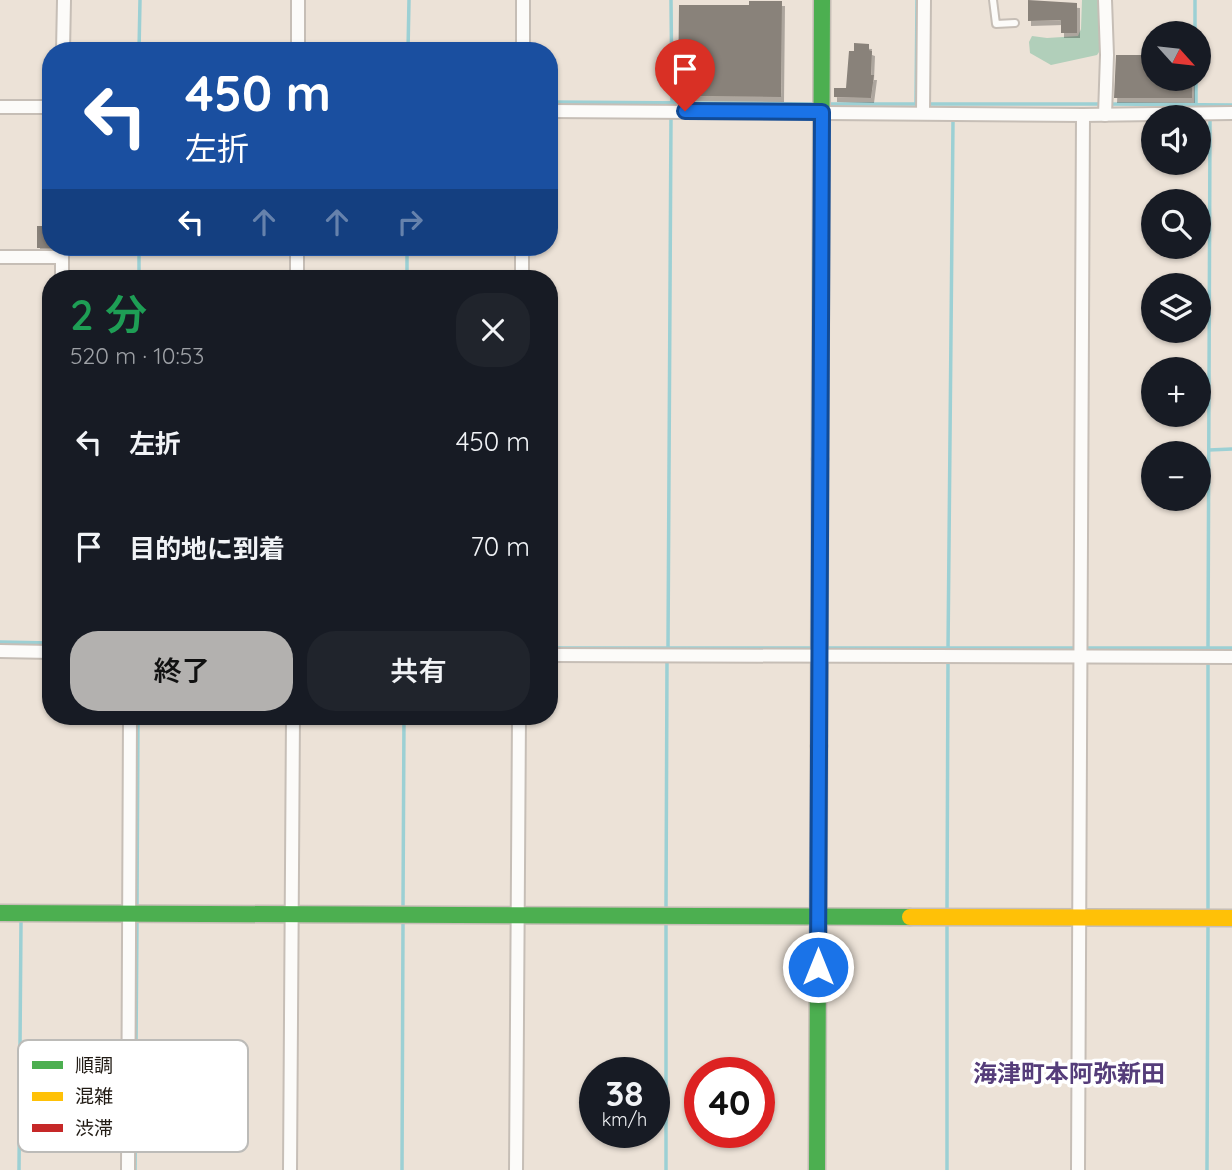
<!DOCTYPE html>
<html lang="ja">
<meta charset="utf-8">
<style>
:root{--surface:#171b24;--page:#20242c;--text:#f1f3f6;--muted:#9ea1a6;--accent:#b3b1af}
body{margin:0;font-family:Quicksand,"Noto Sans JP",sans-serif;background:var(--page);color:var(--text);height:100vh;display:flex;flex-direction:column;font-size:26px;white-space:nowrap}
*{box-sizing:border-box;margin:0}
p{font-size:23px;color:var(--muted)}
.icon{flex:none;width:38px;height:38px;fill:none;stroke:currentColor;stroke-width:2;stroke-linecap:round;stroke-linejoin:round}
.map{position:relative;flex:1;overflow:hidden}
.sheet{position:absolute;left:42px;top:270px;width:516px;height:455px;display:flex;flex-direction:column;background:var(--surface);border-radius:28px;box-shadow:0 2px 5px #0004}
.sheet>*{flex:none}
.guide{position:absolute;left:42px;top:42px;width:516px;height:214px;border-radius:28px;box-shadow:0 2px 5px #0004;background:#1a4fa0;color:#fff;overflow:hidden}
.needle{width:46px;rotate:117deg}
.tools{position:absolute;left:1141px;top:21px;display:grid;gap:14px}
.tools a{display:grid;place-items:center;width:70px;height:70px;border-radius:50%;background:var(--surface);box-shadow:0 2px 5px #0004;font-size:35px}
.speed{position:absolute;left:579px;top:1057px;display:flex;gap:14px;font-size:35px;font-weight:700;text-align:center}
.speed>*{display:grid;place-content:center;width:91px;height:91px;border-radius:50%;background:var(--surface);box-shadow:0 2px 5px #0004;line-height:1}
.speed small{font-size:18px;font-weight:400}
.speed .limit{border:10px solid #d22;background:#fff;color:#111}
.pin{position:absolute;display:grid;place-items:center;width:60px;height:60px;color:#fff;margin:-72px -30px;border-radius:50% 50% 50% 0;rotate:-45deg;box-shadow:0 0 7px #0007}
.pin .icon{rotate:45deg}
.me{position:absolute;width:77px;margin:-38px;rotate:0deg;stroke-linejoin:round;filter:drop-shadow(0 0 5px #0008)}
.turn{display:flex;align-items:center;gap:24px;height:147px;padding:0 28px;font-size:32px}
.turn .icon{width:91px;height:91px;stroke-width:2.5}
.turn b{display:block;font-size:49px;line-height:60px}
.lanes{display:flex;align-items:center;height:66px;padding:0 28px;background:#0003;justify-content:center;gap:35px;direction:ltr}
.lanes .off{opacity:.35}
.round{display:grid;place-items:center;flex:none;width:74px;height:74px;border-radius:28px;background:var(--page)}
.head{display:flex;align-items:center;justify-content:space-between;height:119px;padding:0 28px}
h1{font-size:42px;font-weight:600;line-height:52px;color:#1e9e55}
.button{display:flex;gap:14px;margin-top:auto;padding:14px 28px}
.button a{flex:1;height:80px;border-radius:28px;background:var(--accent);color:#111;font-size:28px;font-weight:600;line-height:80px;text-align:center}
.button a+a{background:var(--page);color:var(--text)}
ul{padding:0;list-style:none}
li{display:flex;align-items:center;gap:21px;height:105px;padding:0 28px}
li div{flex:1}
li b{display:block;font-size:26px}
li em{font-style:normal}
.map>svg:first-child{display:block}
.forest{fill:#b1cfba}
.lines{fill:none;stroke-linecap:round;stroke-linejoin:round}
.stream{stroke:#9cd0d4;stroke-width:3.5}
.building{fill:#89827a;filter:url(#shadow)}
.lane-casing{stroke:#c6beb6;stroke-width:10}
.street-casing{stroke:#c6beb6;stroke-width:16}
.fast-casing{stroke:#c6beb6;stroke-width:19}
.slow-casing{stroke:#c6beb6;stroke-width:19}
.jam-casing{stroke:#c6beb6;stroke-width:19}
.lane{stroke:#fcfbf9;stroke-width:6}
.street{stroke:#fcfbf9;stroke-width:12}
.fast{stroke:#4caf50;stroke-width:16}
.slow{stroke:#ffc107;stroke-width:16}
.jam{stroke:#c62828;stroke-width:16}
.route-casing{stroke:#114b97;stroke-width:18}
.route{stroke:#1a73e8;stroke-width:12}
.labels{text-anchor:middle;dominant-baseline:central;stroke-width:7;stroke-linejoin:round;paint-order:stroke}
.quarter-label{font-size:24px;font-weight:bold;fill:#553d7a;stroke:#fff}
.key{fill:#fff;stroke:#bcbbb8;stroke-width:2}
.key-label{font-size:19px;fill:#211b14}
</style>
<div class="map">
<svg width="1232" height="1170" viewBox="0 0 1232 1170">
<defs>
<filter id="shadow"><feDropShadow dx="3" dy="5" stdDeviation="0" flood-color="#0004"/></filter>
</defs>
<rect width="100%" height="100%" fill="#ece2d7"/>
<polygon class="forest" points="1082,0 1102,0 1103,46 1097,55 1051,65 1030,53 1029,42 1032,36 1047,38 1078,36 1081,29"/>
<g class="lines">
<g class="stream">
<polyline points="671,0 672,103"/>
<polyline points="1195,0 1195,33"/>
<polyline points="139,51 140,0"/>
<polyline points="408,51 409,0"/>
<polyline points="1196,79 1196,105"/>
<polyline points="550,102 814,104"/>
<polyline points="829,104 916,104"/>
<polyline points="916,104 917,0"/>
<polyline points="929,104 1098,104"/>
<polyline points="1109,104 1232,105"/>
<polyline points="139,278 139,247"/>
<polyline points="407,278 407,247"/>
<polyline points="1209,450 1232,449"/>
<polyline points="0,642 51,643"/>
<polyline points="550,648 813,648"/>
<polyline points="668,648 671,117"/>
<polyline points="826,648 1073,648"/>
<polyline points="1087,648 1232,648"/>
<polyline points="948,651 953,121"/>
<polyline points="1208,651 1210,119"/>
<polyline points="137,904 138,716"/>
<polyline points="403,907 404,716"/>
<polyline points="666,908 667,660"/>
<polyline points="947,909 948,662"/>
<polyline points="1208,910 1208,662"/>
<polyline points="947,925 947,1170"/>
<polyline points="19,1170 21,922"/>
<polyline points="135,1170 137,921"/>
<polyline points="402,1170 403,923"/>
<polyline points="666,1170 666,924"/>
<polyline points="1207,1170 1208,926"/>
</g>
</g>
<g class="building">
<polygon points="1028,0 1077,3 1077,33 1061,33 1061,20 1028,21"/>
<polygon points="749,1 782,1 781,97 678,96 679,5 749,5"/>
<polygon points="854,43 869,44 869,50 872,51 871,75 874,75 871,98 834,97 834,88 846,88 849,51 854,51"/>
<polygon points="1116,55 1153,55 1153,79 1192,79 1192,98 1114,98"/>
<rect x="37" y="226" width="14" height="22"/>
</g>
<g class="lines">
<defs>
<polyline id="lane" points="993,0 996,24 1015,23"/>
<g id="street">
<polyline points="1105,0 1107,55 1105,115"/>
<polyline points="63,51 64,0"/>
<polyline points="298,51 298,0"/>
<polyline points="523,51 523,0"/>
<polyline points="0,107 51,107"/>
<polyline points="550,111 1083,115 1232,113"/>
<polyline points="923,113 924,0"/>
<polyline points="0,257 62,257"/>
<polyline points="62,278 62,247"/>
<polyline points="297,278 297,247"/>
<polyline points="522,278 522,247"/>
<polyline points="0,651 51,652"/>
<polyline points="550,655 1232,657"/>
<polyline points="128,1170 130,716"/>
<polyline points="290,1170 293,716"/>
<polyline points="516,1170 519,716"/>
<polyline points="1078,1170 1083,115"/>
</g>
<g id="fast">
<polyline points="820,459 822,0"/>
<polyline points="0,913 910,917"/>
<polyline points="817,1170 819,746"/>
</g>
<polyline id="slow" points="910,917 1232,918"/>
<polyline id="jam" points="819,746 820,459"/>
</defs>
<use href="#lane" class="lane-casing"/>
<use href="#street" class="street-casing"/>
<use href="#fast" class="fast-casing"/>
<use href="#slow" class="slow-casing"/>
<use href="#jam" class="jam-casing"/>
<use href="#lane" class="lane"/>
<use href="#street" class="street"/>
<use href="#fast" class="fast"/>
<use href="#slow" class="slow"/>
<use href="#jam" class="jam"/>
</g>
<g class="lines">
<defs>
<polyline id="route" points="685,111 822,112 818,967"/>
</defs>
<use href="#route" class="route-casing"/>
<use href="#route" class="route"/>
</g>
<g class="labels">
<g class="quarter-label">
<text x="1069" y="1073">海津町本阿弥新田</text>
</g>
</g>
<rect x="18" y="1040" width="230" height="112" rx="10" class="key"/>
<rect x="32" y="1061" width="31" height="8" fill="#4caf50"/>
<rect x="32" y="1092" width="31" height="9" fill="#ffc107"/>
<rect x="32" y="1124" width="31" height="8" fill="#c62828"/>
<g class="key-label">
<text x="75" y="1072">順調</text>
<text x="75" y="1103">混雑</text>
<text x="75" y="1135">渋滞</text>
</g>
</svg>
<div class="tools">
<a><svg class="needle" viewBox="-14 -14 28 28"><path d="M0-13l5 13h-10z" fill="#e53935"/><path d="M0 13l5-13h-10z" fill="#9ea1a6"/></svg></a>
<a><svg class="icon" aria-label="sound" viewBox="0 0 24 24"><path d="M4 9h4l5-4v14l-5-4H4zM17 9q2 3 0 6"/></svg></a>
<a><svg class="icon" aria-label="search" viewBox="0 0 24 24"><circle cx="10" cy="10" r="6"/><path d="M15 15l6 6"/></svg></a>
<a><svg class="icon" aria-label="layers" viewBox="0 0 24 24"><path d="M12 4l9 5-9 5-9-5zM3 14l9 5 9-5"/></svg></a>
<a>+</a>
<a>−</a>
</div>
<div class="speed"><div>38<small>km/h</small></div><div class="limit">40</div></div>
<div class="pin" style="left:685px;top:111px;background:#d93025"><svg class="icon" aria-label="arrive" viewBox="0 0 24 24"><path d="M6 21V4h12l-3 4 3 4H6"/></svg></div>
<svg class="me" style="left:818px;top:967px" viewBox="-20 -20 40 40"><circle r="17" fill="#1a73e8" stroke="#fff" stroke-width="3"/><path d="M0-11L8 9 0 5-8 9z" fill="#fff"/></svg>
<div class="guide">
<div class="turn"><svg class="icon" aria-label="left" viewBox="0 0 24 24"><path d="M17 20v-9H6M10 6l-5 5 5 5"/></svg><div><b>450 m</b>左折</div></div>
<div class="lanes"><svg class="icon" aria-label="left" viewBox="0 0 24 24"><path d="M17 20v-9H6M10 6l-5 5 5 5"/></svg><svg class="icon off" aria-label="ahead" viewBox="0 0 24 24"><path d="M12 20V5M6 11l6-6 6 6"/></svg><svg class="icon off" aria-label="ahead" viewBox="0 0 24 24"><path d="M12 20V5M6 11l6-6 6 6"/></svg><svg class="icon off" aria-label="right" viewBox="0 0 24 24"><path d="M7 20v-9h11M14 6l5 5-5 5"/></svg></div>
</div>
<section class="sheet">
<div class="head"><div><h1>2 分</h1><p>520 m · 10:53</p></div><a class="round"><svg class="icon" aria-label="close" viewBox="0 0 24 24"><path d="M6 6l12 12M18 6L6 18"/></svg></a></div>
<ul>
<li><svg class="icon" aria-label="left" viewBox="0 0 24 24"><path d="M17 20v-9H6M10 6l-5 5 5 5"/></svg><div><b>左折</b></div><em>450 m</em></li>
<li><svg class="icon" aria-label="arrive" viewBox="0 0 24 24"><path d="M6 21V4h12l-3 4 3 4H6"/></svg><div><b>目的地に到着</b></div><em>70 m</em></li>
</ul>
<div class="button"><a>終了</a><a>共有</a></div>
</section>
</div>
